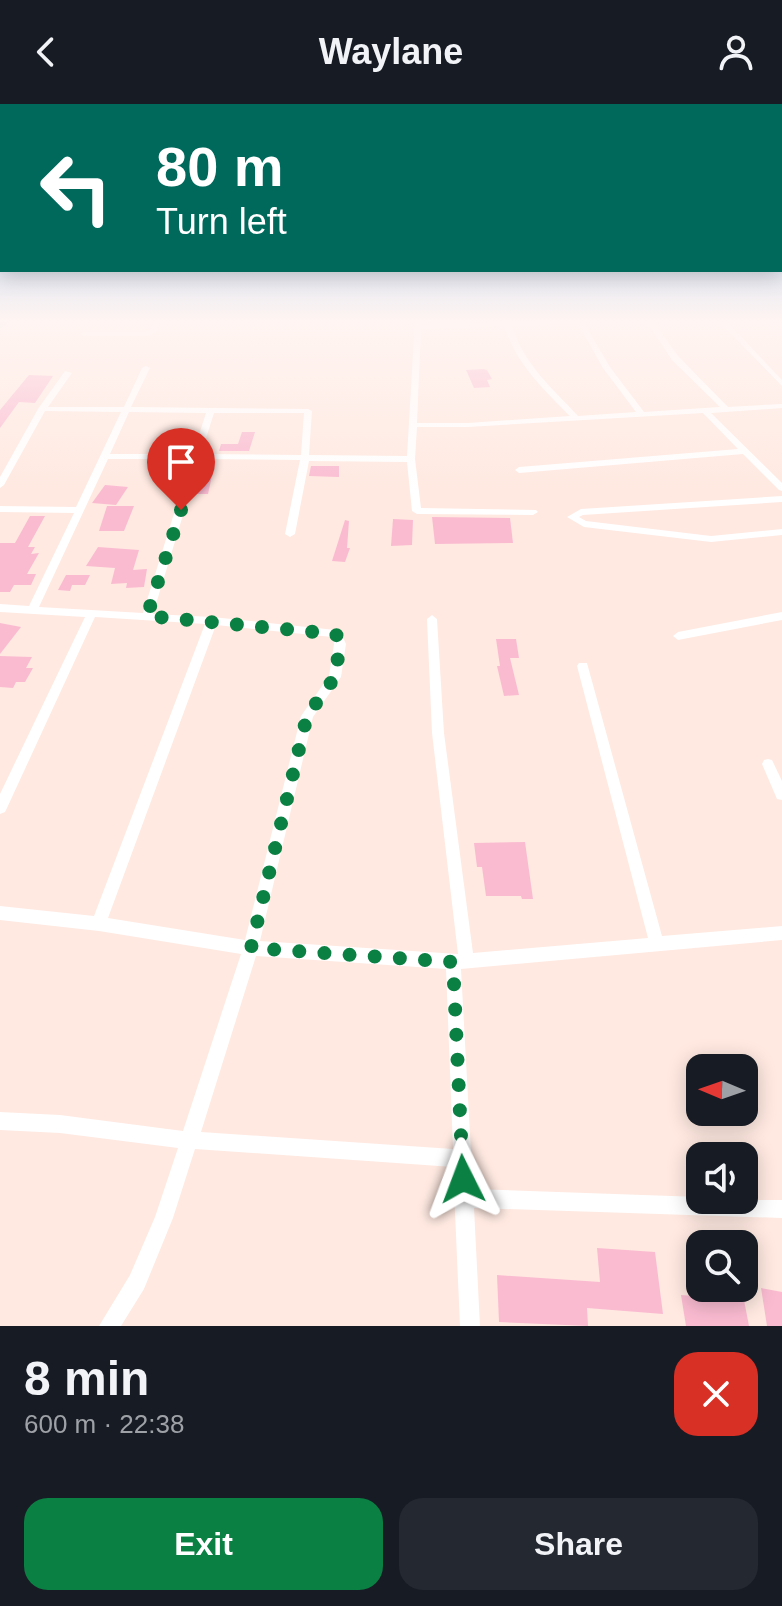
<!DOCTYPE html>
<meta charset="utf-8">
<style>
:root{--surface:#171b24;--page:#242831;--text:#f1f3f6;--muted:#9ea1a6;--accent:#0b8043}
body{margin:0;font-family:Helvetica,sans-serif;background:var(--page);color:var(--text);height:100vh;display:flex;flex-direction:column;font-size:30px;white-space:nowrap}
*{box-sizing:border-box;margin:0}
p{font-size:26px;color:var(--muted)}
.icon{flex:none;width:44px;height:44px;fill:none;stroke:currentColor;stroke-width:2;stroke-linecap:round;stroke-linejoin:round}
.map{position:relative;height:1222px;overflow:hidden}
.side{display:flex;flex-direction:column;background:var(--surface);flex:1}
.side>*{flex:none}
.guide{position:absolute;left:0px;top:0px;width:782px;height:168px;box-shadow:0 4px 20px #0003;background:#00695c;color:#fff;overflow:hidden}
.needle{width:52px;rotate:272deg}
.controls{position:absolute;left:686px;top:950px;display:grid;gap:16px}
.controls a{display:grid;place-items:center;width:72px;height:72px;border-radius:16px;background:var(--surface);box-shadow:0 4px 20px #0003;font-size:40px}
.pin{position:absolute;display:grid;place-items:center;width:68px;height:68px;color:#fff;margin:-82px -34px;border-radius:50% 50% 50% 0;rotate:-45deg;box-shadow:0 0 8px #0007}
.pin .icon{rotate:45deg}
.me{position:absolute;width:88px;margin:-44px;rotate:357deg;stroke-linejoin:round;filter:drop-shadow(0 0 6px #0008)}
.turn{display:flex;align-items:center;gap:28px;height:168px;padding:0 24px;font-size:36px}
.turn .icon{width:104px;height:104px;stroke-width:2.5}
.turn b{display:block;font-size:56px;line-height:68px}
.round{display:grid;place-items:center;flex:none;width:84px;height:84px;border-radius:24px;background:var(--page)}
.summary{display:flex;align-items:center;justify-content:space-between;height:136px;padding:0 24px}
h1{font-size:48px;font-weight:700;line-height:60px}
.primary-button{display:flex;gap:16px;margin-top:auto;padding:16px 24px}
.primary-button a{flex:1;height:92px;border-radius:24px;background:var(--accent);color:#fff;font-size:32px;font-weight:700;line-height:92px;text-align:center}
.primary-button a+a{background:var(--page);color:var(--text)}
header{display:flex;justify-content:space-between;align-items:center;height:104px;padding:0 24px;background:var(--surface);font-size:36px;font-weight:700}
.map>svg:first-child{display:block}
.building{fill:#fabbd1}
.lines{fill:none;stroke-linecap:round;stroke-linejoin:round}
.street{fill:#fff;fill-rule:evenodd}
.primary{fill:#b9ebfa;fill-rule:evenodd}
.route{stroke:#0b8043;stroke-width:14;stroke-dasharray:0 25.2}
</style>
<header><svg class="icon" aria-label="back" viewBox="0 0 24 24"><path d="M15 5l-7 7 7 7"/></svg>Waylane<svg class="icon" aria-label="person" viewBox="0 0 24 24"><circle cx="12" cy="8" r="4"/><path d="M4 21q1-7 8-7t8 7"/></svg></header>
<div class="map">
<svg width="782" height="1222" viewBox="0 0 782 1222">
<rect width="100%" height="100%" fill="#ffe9e1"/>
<g class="building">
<polygon points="483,265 487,266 492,275 487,276 490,283 474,284 466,266"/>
<polygon points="29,271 53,272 35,299 19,298 0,324 0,306"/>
<polygon points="242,328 255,328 249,347 219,347 221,340 238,340"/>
<polygon points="204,358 215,358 208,390 194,390"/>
<polygon points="311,362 339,362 339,373 309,372"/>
<polygon points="105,381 128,383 116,401 92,399"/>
<polygon points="107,402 134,402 124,427 99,427"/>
<polygon points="30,412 45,412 28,443 35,443 31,450 39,449 27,470 36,470 31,481 14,481 10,488 0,488 0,439 15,439"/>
<polygon points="432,413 510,414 513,439 435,440"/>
<polygon points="393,415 413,416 412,441 391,442"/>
<polygon points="345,416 349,417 347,444 350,444 345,458 332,457"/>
<polygon points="98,443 139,446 133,466 147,465 144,483 126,484 127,479 111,480 115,464 86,462"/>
<polygon points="66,471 90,471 85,481 72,481 70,487 58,486"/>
<polygon points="0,519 21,523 0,550"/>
<polygon points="496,535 516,535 519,554 510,554 519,591 504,592 497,562 500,562"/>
<polygon points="0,552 32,553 26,564 33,564 25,578 16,578 13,584 0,583"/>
<polygon points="525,738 533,795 522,795 521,792 486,792 482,763 477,763 474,739"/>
<polygon points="597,1144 655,1148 663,1210 587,1204 588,1222 499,1218 497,1171 600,1178"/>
<polygon points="761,1184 782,1188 782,1222 767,1222"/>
<polygon points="681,1191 744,1196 749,1222 686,1222"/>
</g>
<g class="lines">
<g class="street">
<polygon points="156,216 162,216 155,228 147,232 84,232 81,230 84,228 146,228 150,226"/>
<path d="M415,216H421V221L504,218V216H614L584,219L610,263L644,308L720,303L672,256L646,216H652L678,252L728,303L782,300V304L711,309L782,379V387L779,386L743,350L519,369L515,366L519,363L738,345L703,309L468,323H417L415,355L421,404L536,406L538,408L533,411L417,410L412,407L407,358L309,357L295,430L290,433L285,430L300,356L200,355L153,510L212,513L336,526L340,527L346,540L341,573L313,613L260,837L458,850L432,629L427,515L432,511L437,515L444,629L473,849L648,834L577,562L579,559H587L662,832L782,822V836L461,865L473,1085L700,1093V1096H782V1114L474,1104L480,1222H460L453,1063L195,1045L173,1114L144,1185L121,1222H99L130,1171L155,1113L178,1044L60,1029L0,1026V1008L60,1011L183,1027L241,850L99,827L0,816V802L94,812L205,520L95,513L7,704L5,708L0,710V690L85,513L0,508V500L29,502L74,409L0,408V402L76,403L121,308L45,307L4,381L0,384V373L38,305L65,267L72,269L48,303H124L142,264L146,262L150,264L131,303L308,305L312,307L309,351L407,352ZM578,219L603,264L636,308L578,312C552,284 523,259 512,222ZM505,222C515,259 544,286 570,312L468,319H417L421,225ZM129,308L206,309L193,350H110ZM214,309H304L301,351L201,350ZM108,355H191L143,509L39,503ZM216,521L332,533L334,540L329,572L301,612L245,836L108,814ZM256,852L446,865L453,1045L201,1028Z"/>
<polygon points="718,216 725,216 782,276 782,282"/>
<polygon points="782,392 782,398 583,411 579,413 586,417 711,432 782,425 782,431 711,438 584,423 567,413 581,405"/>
<polygon points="782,508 782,516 678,536 673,532 678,528"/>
<polygon points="768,655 772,656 782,677 782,696 777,695 762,660 764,656"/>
</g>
<polygon class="primary" points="0,216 11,216 0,225"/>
</g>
<linearGradient id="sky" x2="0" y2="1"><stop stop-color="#91bef1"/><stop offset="0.56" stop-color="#fff5f2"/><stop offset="1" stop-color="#fff5f2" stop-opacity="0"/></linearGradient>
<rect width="782" height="387" fill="url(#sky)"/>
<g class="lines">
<polyline class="route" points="181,406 147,512 336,530 340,540 335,573 307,612 251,844 453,858 463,1075"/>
</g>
</svg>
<div class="controls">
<a><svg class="needle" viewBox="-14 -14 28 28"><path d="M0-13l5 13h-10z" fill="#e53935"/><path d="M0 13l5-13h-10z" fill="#9ea1a6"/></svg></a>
<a><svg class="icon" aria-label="sound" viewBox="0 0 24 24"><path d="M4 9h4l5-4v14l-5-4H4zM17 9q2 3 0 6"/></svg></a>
<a><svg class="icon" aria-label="search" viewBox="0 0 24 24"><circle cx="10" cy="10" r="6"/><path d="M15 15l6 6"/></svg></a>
</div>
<div class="pin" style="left:181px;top:406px;background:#d93025"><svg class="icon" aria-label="arrive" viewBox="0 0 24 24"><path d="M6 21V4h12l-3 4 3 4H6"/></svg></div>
<svg class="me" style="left:463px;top:1075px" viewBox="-20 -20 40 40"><path d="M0-17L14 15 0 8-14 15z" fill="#0b8043" stroke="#fff" stroke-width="4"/></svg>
<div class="guide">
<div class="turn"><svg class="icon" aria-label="left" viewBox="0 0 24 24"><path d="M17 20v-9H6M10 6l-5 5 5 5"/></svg><div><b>80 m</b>Turn left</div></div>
</div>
</div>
<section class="side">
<div class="summary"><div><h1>8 min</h1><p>600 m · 22:38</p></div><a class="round" style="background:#d93025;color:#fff"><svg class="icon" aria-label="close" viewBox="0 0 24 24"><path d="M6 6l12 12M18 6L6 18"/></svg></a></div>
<div class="primary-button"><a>Exit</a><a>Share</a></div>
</section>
